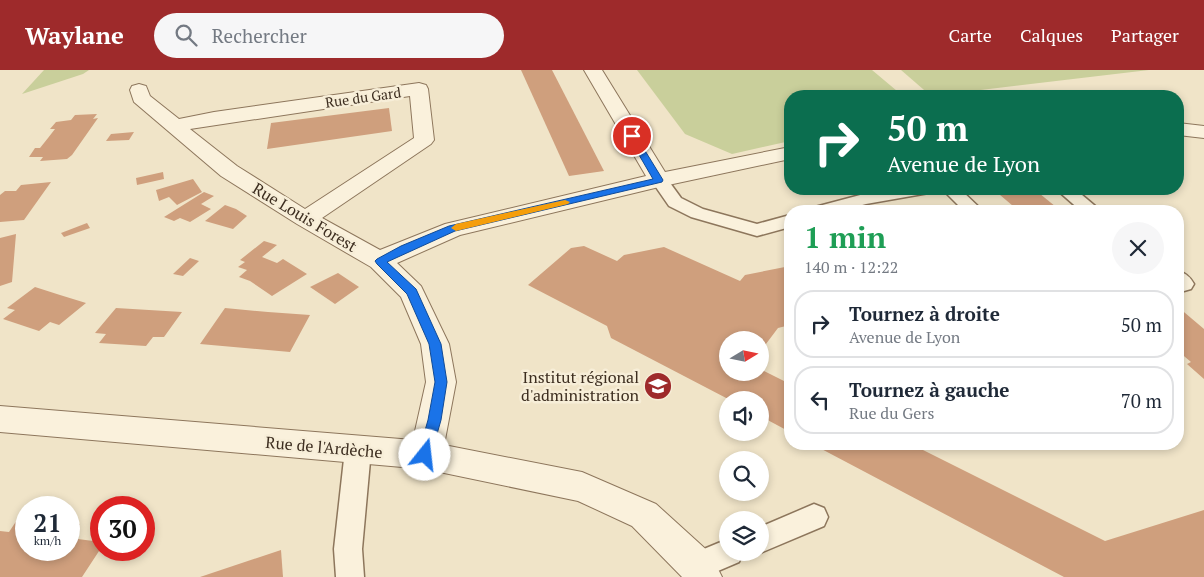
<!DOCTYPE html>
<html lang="fr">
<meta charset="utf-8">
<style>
:root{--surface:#fff;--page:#f6f6f7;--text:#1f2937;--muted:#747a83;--line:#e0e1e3;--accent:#9e2a2b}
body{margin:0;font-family:"PT Serif",serif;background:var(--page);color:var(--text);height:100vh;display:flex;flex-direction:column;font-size:19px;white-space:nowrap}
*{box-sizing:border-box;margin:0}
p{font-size:16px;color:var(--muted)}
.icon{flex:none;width:28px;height:28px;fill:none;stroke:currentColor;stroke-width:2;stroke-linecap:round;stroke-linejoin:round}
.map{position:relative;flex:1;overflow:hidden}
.sheet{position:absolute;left:784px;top:135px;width:400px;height:245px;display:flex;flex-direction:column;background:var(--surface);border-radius:20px;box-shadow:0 2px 8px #0003}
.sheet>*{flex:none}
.top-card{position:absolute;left:784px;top:20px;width:400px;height:105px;border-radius:20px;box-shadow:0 2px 8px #0003;background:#0b6e4f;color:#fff;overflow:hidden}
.needle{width:32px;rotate:80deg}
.tools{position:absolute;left:719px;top:261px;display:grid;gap:10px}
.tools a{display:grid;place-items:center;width:50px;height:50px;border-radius:50%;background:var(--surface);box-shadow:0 2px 8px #0003;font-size:25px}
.speed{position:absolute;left:15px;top:426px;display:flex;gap:10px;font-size:25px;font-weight:700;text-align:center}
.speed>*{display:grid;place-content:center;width:65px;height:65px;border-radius:50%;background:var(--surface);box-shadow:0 2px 8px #0003;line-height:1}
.speed small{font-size:12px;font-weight:400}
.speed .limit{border:8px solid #d22;background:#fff;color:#111}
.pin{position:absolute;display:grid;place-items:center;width:42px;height:42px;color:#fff;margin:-21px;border:2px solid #fff;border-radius:50%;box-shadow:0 1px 5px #0007}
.me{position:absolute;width:55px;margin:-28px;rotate:16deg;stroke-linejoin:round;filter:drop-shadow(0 0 4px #0008)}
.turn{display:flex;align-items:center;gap:18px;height:105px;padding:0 20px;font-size:22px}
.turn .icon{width:65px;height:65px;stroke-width:2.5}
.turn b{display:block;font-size:35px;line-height:42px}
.round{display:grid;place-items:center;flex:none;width:52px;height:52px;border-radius:26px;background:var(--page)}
.headline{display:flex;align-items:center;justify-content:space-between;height:85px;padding:0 20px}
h1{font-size:30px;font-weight:800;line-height:38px;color:#1e9e55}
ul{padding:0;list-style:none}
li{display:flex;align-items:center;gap:15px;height:68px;margin:0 10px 8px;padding:0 10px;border:2px solid var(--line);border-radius:20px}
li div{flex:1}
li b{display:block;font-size:19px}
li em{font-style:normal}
header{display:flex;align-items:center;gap:30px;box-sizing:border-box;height:70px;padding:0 25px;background:var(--accent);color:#fff}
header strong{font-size:24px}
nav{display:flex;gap:28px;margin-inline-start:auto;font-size:18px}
.search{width:350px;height:45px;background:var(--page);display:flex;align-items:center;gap:12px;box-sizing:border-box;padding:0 18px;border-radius:28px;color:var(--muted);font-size:19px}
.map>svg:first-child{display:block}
.green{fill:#c9cf9b}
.building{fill:#cf9f7d}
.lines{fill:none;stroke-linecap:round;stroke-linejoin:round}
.service-casing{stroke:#8d765c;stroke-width:3}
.minor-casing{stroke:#8d765c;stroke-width:2}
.service{fill:#faf1dc;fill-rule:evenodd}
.minor{fill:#faf1dc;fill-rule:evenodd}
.route{fill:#1a73e8;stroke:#114b97}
.slow{fill:#f59e0b}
.labels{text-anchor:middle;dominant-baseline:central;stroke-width:5;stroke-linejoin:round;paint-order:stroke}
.far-street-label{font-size:14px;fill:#3d2e20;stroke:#f7eed8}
.street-label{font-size:16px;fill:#3d2e20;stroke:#f7eed8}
.poi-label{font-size:16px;fill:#3d2e20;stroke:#f7eed8;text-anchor:end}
</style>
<header>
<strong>Waylane</strong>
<div class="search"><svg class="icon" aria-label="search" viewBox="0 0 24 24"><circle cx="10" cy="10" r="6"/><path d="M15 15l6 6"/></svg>Rechercher</div>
<nav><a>Carte</a><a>Calques</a><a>Partager</a></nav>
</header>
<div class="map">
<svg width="1204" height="507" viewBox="0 0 1204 507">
<rect width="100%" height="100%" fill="#f0e4c8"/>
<g class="green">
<polygon points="44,0 89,0 83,4 22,24"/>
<polygon points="637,0 872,0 903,26 790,26 790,71 732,84 685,64"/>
<polygon points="901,0 1149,0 931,26"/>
</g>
<g class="building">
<polygon points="521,0 552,0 604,101 569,106"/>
<polygon points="389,38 392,61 267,79 271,53"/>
<polygon points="97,44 93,49 98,48 72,85 67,89 40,91 43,87 29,87 35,78 40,78 48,68 55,59 50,59 56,52 71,50 75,45"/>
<polygon points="134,62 129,70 106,71 111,64"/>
<polygon points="163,102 164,109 137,115 136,108"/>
<polygon points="193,109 202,122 177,135 169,127 159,131 156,120"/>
<polygon points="51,112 24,150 0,152 0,125 5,121 16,121 21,115"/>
<polygon points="993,119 1034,119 1061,141 1019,141"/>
<polygon points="204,122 214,126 201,134 211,139 190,152 180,148 174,151 164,147"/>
<polygon points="225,135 236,139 247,146 233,159 205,151"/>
<polygon points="87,153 90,158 64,167 61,163"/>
<polygon points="16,164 12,212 0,216 0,168"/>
<polygon points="264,171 277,175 262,187 277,193 283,189 307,204 272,226 250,211 239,207 247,200 238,197 245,192 240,190"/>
<polygon points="584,176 617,191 624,185 664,177 740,211 745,205 790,196 790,255 778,258 760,282 760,270 728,270 728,302 760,302 760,299 790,314 790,362 760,346 760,330 730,330 611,268 607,256 528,215 571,178"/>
<polygon points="190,188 199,191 183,206 173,204"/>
<polygon points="338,203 359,217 335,234 310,217"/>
<polygon points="35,217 60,225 86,233 59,255 50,252 39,261 3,249 15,240 7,238"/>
<polygon points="1178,237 1204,259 1204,309 1187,294 1191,292 1178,281"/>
<polygon points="116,238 182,242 164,267 153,267 146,276 99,273 106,264 95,263"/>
<polygon points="225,238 268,242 310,245 290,282 200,274"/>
<polygon points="812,374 911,374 1105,471 1204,440 1204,507 1064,507"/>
<polygon points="26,446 26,480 69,480 69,446 74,447 75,453 80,454 70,468 101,472 101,478 82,507 0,507 0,461 9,462 19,447"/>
<polygon points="281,480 283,507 200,507"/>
</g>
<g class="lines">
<defs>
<g id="service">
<polygon points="659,105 665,106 681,128 703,139 757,154 790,145 790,157 757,166 691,147 669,136 651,110 653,106"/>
<polygon points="894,119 932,119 929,123 923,124 866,134 840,141 812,141 815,137 864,124"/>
<polygon points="942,119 960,119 983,141 964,141"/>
<polygon points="1056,119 1075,119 1101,141 1081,141"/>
<path d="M1178,201C1186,203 1190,207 1194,214L1191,219L1184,221L1178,219Z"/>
<polygon points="358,369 367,372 371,380 362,479 364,507 336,507 334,479 345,380 349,372"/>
<polygon points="814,434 824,438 828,447 824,456 760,483 758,482 760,482 760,457"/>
<polygon points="728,469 728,482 743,482 739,492 704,507 687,506 683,496 687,486"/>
</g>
<g id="minor">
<path d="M584,0H602L665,102L790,77V89L659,117L460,165L397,193L421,216L449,274L456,312L444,375L582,402L656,434L710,483L722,507H682L632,456L578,431L425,399L0,362V336L413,370L426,312L421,274L401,227L371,197L297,154L221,106L134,32L130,20L132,16L139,14L146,16L150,26L179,49L214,42L419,13L426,15L428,19L434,70L431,74L322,148L380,180L445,154L646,106ZM410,26L414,68L305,139L237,96L190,59Z"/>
<polygon points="1178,53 1204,56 1204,68 1178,65"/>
</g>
</defs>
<use href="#service" class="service-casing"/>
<use href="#minor" class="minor-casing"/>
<use href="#service" class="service"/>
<use href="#minor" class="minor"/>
</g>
<polygon class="route" points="629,64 636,66 663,110 662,112 455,161 387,192 416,219 441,274 447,312 441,350 431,385 429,389 425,391 420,389 418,385 428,350 435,312 429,274 407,224 377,194 375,191 377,189 401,176 449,156 653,109 628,66"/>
<polygon class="slow" points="565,130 570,132 568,134 456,161 451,158 456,154"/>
<defs>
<symbol id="university-disc" viewBox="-11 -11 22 22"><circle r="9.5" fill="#9e2a2b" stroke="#f7eed8"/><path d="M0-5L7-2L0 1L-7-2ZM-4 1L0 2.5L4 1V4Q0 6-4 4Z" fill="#fff"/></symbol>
</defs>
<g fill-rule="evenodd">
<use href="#university-disc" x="642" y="300" width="32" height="32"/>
</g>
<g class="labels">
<g class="far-street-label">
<text transform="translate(363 27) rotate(-8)">Rue du Gard</text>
</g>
<g class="street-label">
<text transform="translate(305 147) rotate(31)">Rue Louis Forest</text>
<text transform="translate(324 377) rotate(5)">Rue de l'Ardèche</text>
</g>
<g class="poi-label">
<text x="639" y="307">Institut régional<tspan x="639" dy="18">d'administration</tspan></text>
</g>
</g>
</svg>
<div class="tools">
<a><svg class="needle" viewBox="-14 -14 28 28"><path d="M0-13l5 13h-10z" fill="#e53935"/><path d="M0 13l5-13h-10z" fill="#747a83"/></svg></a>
<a><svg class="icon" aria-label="sound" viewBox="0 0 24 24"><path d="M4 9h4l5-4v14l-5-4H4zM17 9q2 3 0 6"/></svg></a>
<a><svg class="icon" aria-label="search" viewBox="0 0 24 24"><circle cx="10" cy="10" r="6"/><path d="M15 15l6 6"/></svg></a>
<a><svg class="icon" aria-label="layers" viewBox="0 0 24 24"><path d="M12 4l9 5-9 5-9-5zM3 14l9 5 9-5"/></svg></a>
</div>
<div class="speed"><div>21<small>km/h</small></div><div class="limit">30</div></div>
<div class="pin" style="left:632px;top:66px;background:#d93025"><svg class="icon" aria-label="arrive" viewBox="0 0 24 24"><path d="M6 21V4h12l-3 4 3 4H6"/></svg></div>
<svg class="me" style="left:425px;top:385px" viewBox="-20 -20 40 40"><circle r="19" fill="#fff"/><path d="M0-13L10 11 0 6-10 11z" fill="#1a73e8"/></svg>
<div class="top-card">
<div class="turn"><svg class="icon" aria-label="right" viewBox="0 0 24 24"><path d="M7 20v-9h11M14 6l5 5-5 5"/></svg><div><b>50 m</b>Avenue de Lyon</div></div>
</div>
<section class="sheet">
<div class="headline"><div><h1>1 min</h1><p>140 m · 12:22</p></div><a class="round"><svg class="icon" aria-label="close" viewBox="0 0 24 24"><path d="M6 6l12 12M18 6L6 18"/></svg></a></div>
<ul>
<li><svg class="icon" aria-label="right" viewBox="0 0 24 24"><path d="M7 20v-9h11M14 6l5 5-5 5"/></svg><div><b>Tournez à droite</b><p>Avenue de Lyon</p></div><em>50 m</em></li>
<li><svg class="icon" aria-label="left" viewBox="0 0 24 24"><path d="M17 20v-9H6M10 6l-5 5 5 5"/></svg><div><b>Tournez à gauche</b><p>Rue du Gers</p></div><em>70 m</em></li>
</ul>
</section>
</div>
